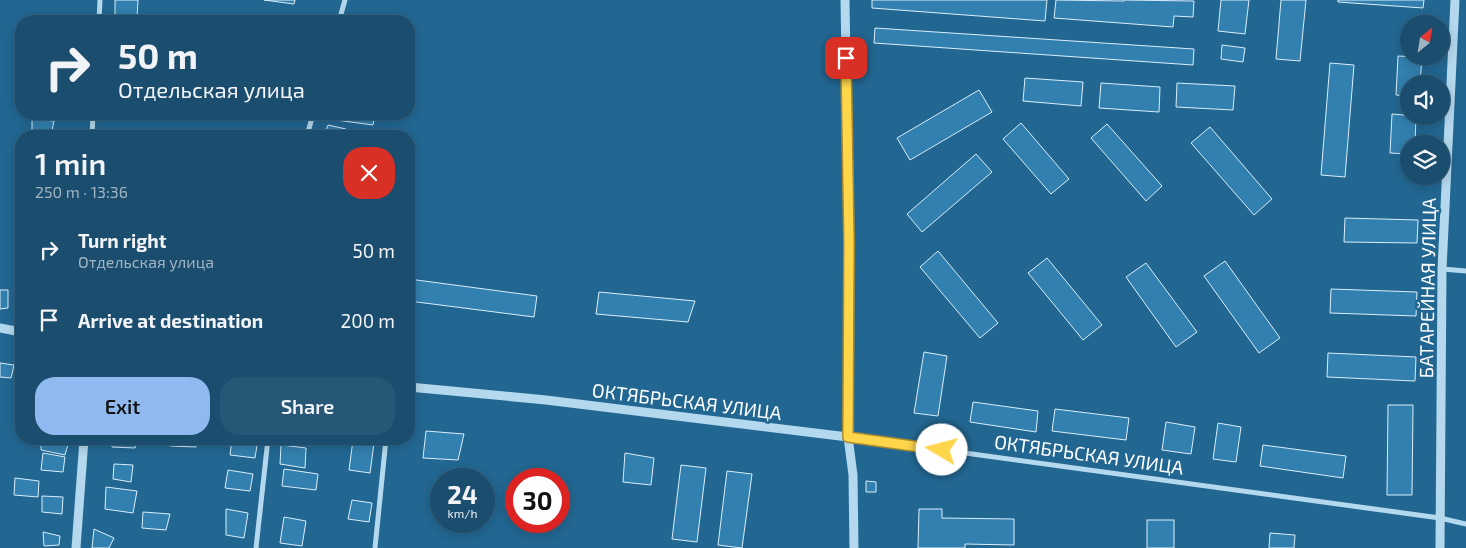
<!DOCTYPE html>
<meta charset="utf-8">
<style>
:root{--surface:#1a4d6e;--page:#275776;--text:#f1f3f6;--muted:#9fb4c2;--line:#386481;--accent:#90b9f0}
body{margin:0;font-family:"Exo 2",sans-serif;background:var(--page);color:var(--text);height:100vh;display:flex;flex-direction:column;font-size:19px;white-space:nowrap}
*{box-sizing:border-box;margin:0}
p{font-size:16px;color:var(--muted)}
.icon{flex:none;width:28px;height:28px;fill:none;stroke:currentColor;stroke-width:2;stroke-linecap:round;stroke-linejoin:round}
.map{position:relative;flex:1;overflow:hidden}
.details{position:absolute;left:15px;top:130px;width:400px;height:315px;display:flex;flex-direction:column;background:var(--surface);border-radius:20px;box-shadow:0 2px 12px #0003,0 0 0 1px var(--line)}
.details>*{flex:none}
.top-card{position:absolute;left:15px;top:15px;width:400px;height:105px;border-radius:20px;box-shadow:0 2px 12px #0003,0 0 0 1px var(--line);background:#1a4d6e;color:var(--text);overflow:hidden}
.needle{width:32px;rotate:30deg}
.buttons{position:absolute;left:1400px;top:15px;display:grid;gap:10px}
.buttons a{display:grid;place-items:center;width:50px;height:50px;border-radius:50%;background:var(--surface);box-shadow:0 2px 12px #0003,0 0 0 1px var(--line);font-size:25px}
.speed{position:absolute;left:430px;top:468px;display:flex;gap:10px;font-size:25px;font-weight:700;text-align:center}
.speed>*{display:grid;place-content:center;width:65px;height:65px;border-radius:50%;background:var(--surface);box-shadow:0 2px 12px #0003,0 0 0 1px var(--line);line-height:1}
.speed small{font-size:12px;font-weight:400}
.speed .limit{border:8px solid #d22;background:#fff;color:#111}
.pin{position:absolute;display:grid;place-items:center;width:42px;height:42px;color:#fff;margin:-21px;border-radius:10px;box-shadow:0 2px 8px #0006}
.me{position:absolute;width:55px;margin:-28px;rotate:278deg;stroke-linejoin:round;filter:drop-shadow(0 0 4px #0008)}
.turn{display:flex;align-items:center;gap:18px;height:105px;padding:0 20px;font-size:22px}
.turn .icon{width:65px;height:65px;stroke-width:2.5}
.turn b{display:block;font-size:35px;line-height:42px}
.round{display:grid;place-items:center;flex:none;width:52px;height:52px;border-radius:20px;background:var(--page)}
.head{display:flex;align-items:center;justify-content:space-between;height:85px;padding:0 20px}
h1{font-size:30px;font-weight:600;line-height:38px}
.action{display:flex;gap:10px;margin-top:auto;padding:10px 20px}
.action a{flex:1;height:58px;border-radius:20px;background:var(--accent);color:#111;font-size:20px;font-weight:600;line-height:58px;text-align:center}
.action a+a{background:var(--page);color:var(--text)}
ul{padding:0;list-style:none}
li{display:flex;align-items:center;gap:15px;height:70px;padding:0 20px}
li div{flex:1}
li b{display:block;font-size:19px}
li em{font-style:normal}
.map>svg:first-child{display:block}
.building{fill:#3280af;stroke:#daeef9}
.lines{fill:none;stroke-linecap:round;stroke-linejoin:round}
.minor{stroke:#b4d8ed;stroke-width:5}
.tertiary{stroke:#b4d8ed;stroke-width:9}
.route-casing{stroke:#a68a30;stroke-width:12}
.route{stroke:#ffd54a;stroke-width:9}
.labels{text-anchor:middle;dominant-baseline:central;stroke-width:5;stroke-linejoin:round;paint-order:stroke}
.street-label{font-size:19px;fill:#fff;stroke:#226792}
</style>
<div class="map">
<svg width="1466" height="548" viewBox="0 0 1466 548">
<rect width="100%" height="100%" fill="#226792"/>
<g class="building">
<polygon points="115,0 138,0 137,18 115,16"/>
<polygon points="264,0 295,0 294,4"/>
<polygon points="872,0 1047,0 1045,21 872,8"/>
<polygon points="1056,0 1124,1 1124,0 1194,1 1193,17 1174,16 1173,27 1054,18"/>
<polygon points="1221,0 1249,0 1245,34 1218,31"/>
<polygon points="1281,0 1306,0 1300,61 1276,59"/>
<polygon points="1338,0 1424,0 1423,8 1338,2"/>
<polygon points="875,28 1194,49 1193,65 874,43"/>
<polygon points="1222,45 1245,48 1243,62 1221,59"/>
<polygon points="1398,56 1422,57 1420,84 1409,84 1409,96 1396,95"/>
<polygon points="1330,63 1354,65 1345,177 1321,175"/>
<polygon points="1025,78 1083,82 1081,106 1023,101"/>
<polygon points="1101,83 1160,87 1159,112 1099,108"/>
<polygon points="1177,83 1235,86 1233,110 1176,107"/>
<polygon points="979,90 992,112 910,160 897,138"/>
<polygon points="339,114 361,115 375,114 373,125 336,120"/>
<polygon points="1392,114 1416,116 1415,144 1409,144 1409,154 1390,153"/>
<polygon points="32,119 54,121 51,136 32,136"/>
<polygon points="1021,123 1069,179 1051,194 1003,139"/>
<polygon points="1107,124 1162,186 1146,201 1091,138"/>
<polygon points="328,125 346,129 343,136 324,136"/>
<polygon points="1210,127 1272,199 1254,215 1191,143"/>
<polygon points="976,154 992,172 922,232 907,214"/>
<polygon points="1345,218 1418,220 1417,243 1344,242"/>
<polygon points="938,251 998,323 980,338 920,267"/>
<polygon points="1047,258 1102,325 1083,340 1028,273"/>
<polygon points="1225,261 1280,338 1259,353 1204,276"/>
<polygon points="1146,263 1197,332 1176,347 1126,277"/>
<polygon points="409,279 537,296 534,317 409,301"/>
<polygon points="1331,289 1417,292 1416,316 1330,313"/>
<polygon points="0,290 8,290 8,308 0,309"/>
<polygon points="599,292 695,301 688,322 596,314"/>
<polygon points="924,352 947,356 938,416 914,413"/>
<polygon points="1328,353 1416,357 1415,381 1327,377"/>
<polygon points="0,363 14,365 11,378 0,377"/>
<polygon points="973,402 1038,411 1036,432 970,422"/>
<polygon points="1388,405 1413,405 1412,495 1387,495"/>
<polygon points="1055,409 1129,418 1126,440 1052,431"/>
<polygon points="1166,422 1195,427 1191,454 1162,450"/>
<polygon points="1218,423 1241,427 1236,462 1213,459"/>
<polygon points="426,431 464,434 458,460 423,458"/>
<polygon points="41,439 57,439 69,441 65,455 41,450"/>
<polygon points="112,439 137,439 135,448 112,447"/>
<polygon points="171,439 197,439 196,447 170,446"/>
<polygon points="232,439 258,439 255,458 230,455"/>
<polygon points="353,440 374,443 370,473 349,470"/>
<polygon points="281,445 306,448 305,468 280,464"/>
<polygon points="1263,445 1346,456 1343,478 1260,466"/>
<polygon points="43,453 65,457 63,472 41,470"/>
<polygon points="625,453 654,458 651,485 623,482"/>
<polygon points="114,464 133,465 131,482 113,479"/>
<polygon points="681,465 706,468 697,542 672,539"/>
<polygon points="284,469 318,474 316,490 282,486"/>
<polygon points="228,470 253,474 250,491 225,488"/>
<polygon points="727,471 752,474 742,548 718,545"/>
<polygon points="15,478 39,481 38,497 14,495"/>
<polygon points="866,481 876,482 876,492 866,492"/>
<polygon points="106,487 137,491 133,513 105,509"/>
<polygon points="42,496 63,497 62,514 42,512"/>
<polygon points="352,500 372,503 369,522 348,519"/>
<polygon points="226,509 248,513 244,538 226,535"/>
<polygon points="919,509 942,509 942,518 1014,519 1014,545 965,544 965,548 918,548"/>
<polygon points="143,512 170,514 166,530 142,528"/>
<polygon points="284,517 306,521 302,546 280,543"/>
<rect x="1147" y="520" width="27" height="28"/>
<polygon points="94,529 114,538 109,548 92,548"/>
<polygon points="43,532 60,536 59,545 44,546"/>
<polygon points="1270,533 1295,535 1294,548 1269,548"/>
</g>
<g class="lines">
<g class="minor">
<polyline points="99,21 100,0"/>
<polyline points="339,21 345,0"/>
<polyline points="92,136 93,114"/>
<polyline points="307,136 313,114"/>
<polyline points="1442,269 1466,271"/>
<polyline points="848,437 1440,518 1466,524"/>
<polyline points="256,548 268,439"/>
<polyline points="375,548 386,439"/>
</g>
<g class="tertiary">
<polyline points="845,0 849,242 848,437 853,475 854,548"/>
<polyline points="0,328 21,332"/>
<polyline points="409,387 546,400 848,437"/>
<polyline points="76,548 84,439"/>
<polyline points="1440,548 1442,269 1455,0"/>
</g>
</g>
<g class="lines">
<defs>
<polyline id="route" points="846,58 849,242 848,437 942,450"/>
</defs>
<use href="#route" class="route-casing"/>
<use href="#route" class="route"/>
</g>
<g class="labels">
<g class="street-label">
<text transform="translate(1427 288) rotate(-89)">БАТАРЕЙНАЯ УЛИЦА</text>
<text transform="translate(687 401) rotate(7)">ОКТЯБРЬСКАЯ УЛИЦА</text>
<text transform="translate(1089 454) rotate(8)">ОКТЯБРЬСКАЯ УЛИЦА</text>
</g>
</g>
</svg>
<div class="buttons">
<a><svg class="needle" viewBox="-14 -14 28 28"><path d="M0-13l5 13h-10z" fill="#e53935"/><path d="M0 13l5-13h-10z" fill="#9fb4c2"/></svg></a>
<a><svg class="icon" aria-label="sound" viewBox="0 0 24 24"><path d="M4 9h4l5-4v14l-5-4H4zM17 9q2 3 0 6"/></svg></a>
<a><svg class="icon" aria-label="layers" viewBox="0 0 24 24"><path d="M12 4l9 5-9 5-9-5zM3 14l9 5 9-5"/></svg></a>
</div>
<div class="speed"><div>24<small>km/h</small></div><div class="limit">30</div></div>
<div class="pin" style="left:846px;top:58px;background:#d93025"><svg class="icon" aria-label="arrive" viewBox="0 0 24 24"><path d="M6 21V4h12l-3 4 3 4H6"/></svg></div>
<svg class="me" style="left:942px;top:450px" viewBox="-20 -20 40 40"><circle r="19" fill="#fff"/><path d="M0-13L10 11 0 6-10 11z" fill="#ffd54a"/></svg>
<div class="top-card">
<div class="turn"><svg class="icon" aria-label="right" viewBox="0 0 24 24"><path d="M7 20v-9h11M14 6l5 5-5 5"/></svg><div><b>50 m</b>Отдельская улица</div></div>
</div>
<section class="details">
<div class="head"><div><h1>1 min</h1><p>250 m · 13:36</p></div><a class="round" style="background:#d93025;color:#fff"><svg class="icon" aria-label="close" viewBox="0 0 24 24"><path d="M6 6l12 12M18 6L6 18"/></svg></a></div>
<ul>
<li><svg class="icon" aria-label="right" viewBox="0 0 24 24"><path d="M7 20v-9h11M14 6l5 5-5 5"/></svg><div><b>Turn right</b><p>Отдельская улица</p></div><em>50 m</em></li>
<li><svg class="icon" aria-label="arrive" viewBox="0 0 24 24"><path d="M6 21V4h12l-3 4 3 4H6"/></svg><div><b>Arrive at destination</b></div><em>200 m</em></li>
</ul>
<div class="action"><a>Exit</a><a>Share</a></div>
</section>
</div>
